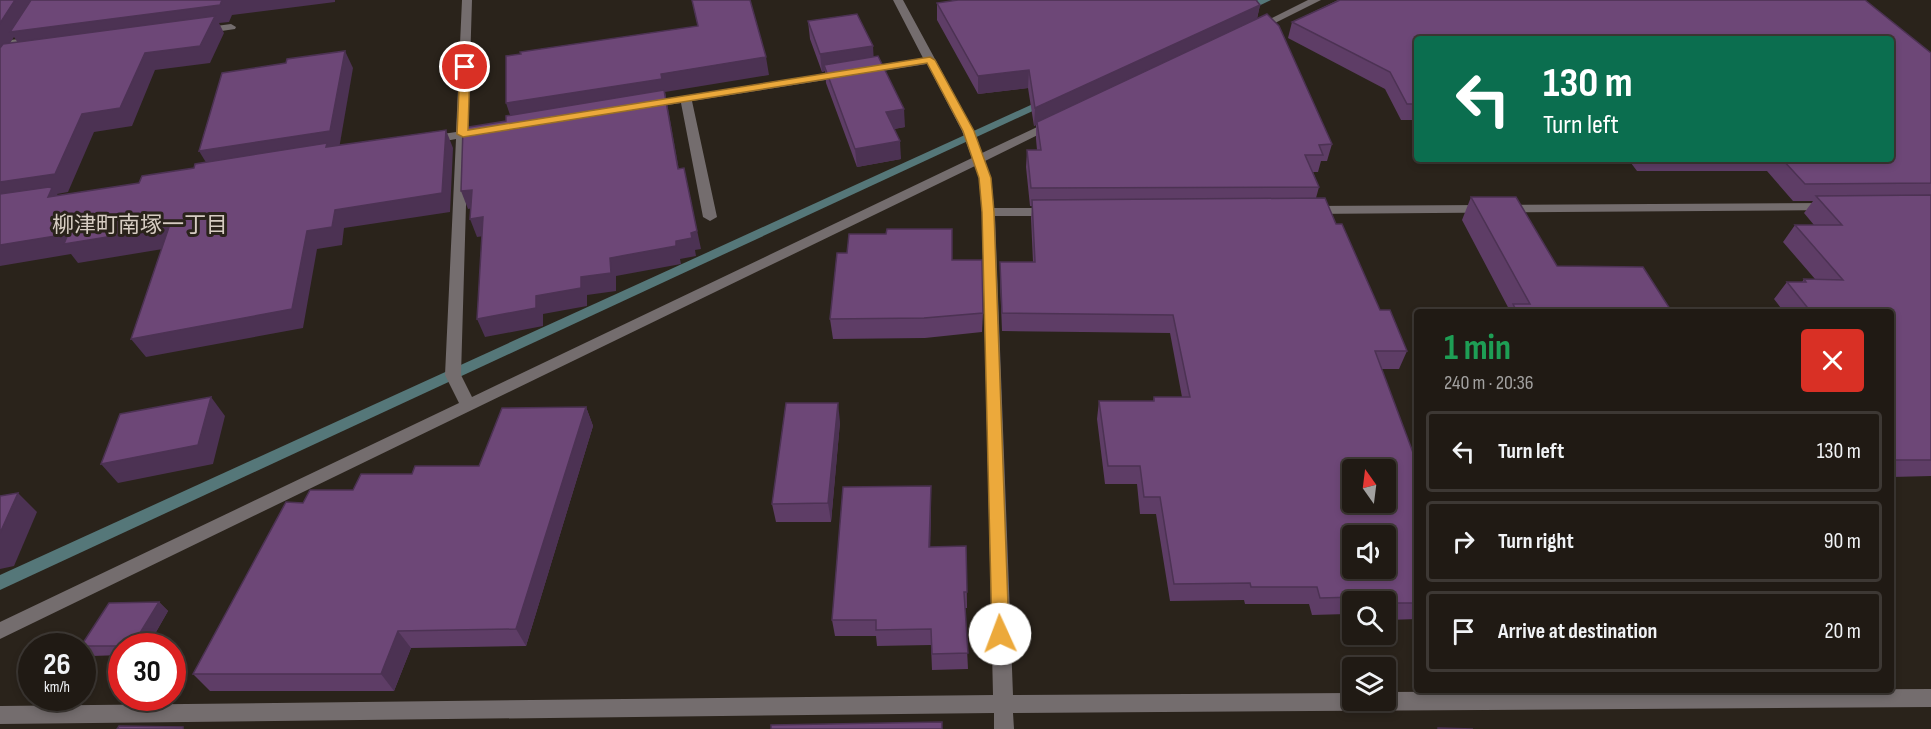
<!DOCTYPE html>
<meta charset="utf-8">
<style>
:root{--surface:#201a14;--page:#2d2722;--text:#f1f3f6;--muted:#a2a1a0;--line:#3d3834}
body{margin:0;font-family:"Sofia Sans Condensed","Noto Sans JP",sans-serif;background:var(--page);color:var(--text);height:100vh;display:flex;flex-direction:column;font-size:22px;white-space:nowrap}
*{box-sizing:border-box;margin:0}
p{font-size:20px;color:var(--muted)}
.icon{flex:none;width:33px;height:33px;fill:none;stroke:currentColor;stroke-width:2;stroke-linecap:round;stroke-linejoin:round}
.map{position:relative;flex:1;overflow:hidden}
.details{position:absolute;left:1414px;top:309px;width:480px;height:384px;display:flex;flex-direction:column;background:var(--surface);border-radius:6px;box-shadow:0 3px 9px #0003,0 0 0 2px var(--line)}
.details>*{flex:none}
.guide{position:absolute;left:1414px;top:36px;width:480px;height:126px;border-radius:6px;box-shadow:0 3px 9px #0003,0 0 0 2px var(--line);background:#0b6e4f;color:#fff;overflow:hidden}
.needle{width:39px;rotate:346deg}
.buttons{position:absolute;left:1342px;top:459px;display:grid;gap:12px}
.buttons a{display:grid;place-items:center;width:54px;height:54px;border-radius:6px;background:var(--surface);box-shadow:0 3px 9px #0003,0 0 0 2px var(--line);font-size:30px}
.speed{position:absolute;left:18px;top:633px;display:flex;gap:12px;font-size:30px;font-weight:700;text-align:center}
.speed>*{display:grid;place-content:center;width:78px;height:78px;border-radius:50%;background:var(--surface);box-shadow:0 3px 9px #0003,0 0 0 2px var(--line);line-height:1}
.speed small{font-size:15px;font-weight:400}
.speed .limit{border:9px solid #d22;background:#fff;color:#111}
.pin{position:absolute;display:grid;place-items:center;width:51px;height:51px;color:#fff;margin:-26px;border:3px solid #fff;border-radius:50%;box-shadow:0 2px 6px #0007}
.me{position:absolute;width:66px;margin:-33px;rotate:358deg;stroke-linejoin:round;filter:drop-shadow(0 0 4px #0008)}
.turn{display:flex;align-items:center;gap:21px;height:126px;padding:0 30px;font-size:27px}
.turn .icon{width:78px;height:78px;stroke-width:2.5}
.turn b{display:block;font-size:42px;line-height:51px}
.round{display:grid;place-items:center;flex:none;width:63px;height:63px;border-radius:6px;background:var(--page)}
.headline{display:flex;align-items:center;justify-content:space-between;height:102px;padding:0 30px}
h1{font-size:36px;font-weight:700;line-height:45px;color:#1e9e55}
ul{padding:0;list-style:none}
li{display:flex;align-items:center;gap:18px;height:81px;margin:0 12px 9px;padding:0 18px;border:3px solid var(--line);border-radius:6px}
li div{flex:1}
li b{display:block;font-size:22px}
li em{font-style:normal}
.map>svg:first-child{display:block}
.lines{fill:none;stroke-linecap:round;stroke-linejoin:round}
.stream{fill:#557779;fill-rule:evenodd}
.minor{fill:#746d6e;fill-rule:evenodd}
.wall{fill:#5e3d66}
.shaded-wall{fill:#4c3253}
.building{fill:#6d4777;stroke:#4c3253;stroke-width:1.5;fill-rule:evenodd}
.route{fill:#eca93b;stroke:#996e26;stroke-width:1.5}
.labels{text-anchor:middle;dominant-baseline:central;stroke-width:6;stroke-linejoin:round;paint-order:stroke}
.neighbourhood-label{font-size:22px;fill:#d6ccc2;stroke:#2a231b}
</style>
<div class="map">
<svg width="1931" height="729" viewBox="0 0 1931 729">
<rect width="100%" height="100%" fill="#2a231b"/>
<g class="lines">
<g class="stream">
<polygon points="1258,0 1271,0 1246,12 1238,10"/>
<polygon points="1046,98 1050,99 1050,103 0,590 0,575"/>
</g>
<g class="minor">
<polygon points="462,0 472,0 468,130 482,127 488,131 486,134 468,137 461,375 472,397 972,158 962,131 927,64 692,101 717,217 710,221 703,217 681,103 648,108 644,107 644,103 923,58 893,0 903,0 974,131 982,153 1050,121 1058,121 1058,125 985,161 991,178 994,208 1051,208 1057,212 1051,216 995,216 1013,695 1353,693 1353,700 1386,700 1386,692 1931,689 1931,707 1013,713 1014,729 994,729 994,713 0,724 0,706 993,695 982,212 979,178 975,166 0,639 0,622 459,403 445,375 456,139 429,144 423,140 429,136 456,132"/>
<polygon points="1308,0 1321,0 1259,31 1250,29"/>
<polygon points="231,24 236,27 235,29 201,34 196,31 201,28"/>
<polygon points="19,39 23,40 23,44 0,47 0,41"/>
<polygon points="1828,203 1833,204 1834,207 1833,210 1309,214 1303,210 1309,206"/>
</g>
</g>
<g class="wall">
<polygon points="1338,0 1865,0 1931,53 1931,476 1892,477 1892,312 1784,312 1774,299 1787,282 1802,282 1804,279 1815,279 1783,242 1795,225 1814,225 1804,213 1813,201 1793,201 1767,171 1637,171 1628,159 1529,159 1892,159 1418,39 1418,126 1414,120 1401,120 1385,89 1288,38 1292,22"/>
<polygon points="937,3 1260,5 1257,19 1332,144 1327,161 1321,161 1318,172 1313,172 1319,187 1316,198 1336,224 1380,310 1407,351 1399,369 1381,369 1418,466 1418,619 1386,620 1386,602 1353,602 1353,621 1349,621 1347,614 1312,615 1309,604 1245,604 1244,600 1170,601 1156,514 1140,514 1137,484 1105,484 1097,419 1099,401 1153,401 1154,397 1182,397 1170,333 1002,331 1000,280 1000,262 1033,262 1031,218 1032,206 1030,206 1026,167 1027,150 1037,150 1036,139 1036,125 1034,126 1028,88 978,94 937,20"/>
<polygon points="808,21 874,57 905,127 894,129 901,159 857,167 826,83 825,71 822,72 810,39"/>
<polygon points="1471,197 1557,266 1672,312 1509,312 1510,311 1462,220"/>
<polygon points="952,260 983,313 982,332 925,338 833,339 830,319"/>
<polygon points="586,407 593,426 526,646 411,648 394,691 210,691 193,674 303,503 353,490 412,474 479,466"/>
<polygon points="840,422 831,522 776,522 772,504"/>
<polygon points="931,503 930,547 966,546 967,608 965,608 968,669 932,670 931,645 877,646 876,636 835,636 832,620"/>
<polygon points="159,602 168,611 148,646 122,646 122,655 92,656 82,648 82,646"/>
</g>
<g class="shaded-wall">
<polygon points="15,0 335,0 335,2 232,15 229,22 219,23 224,33 210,63 155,70 132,126 94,132 68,192 57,194 66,206 0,203 0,182 82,114 145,53 22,49 14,37 0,59 0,23"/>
<polygon points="1260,5 1256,22 1034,126 1035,108"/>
<polygon points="873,46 874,63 824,65 825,71 822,72 820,54"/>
<polygon points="345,51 353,68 339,149 210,169 199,151"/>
<polygon points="766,57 769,75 665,92 682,187 512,121 506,103 661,74"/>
<polygon points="1029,70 1028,88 978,94 978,76"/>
<polygon points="904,109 905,127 887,130 886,112"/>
<polygon points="446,130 453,148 450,212 344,228 342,245 317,249 303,328 146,357 131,339 307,231"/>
<polygon points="900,141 901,159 857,167 855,149"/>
<polygon points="684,168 701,249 695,250 696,256 680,259 681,264 616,276 616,291 587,295 587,306 543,314 543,326 485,337 477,319 581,277 610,258 676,241"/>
<polygon points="472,190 479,207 468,209 461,191"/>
<polygon points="483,217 491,235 477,237 470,219"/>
<polygon points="169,227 181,246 78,263 71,254 0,266 0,245 68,234"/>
<polygon points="211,397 225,416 213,464 118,483 101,464"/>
<polygon points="838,403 840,422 831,522 828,503"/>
<polygon points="586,407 593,426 526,646 516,629"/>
<polygon points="931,486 931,503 930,564 929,547"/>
<polygon points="18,493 37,512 14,566 0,569 0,533"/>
<polygon points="159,602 168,611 148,646 132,646"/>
<polygon points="398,631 411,648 394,691 381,674"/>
</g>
<g class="building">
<polygon points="0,0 15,0 0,23"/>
<polygon points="31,0 222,0 220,5 10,32"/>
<polygon points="692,0 750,0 766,57 661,74 662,79 506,103 506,56 521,54 520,52 698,26"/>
<polygon points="958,0 1256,0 1260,5 1035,108 1029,70 978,76 937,3"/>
<polygon points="1340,0 1865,0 1931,53 1931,183 1805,184 1782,159 1892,159 1892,39 1418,39 1418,104 1407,104 1390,72 1292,22"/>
<polygon points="857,14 873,46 820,54 808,21"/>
<polygon points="1267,14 1279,26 1332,144 1319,145 1323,155 1305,155 1319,187 1031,188 1027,150 1041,150 1037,122"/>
<polygon points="215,16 200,46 145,53 120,108 82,114 55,174 0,182 0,48 3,44"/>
<polygon points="345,51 330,131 199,151 222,73 286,63 287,59"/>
<polygon points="878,56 904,109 886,112 900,141 855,149 824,65"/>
<polygon points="664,90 678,169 684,168 697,231 691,233 692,238 676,241 676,246 610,258 611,273 581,277 581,288 536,296 536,308 477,319 483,217 470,219 472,190 461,191 463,128 506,121 506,116"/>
<polygon points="446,130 442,193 335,210 332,227 307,231 292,309 131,339 169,227 64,244 68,234 0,245 0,194 49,187 52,188 48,197 139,183 142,176 194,168 195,164 327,143 326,147"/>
<polygon points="1931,195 1931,460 1895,460 1892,456 1892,312 1811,312 1787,282 1806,282 1804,279 1843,280 1795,225 1842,225 1816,196"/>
<polygon points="1471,197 1516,197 1557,266 1643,267 1672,312 1517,312 1513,304 1530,304"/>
<path d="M1325,198L1336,224H1342L1380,310H1390L1407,351H1375L1418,466V603H1386V602H1357L1356,597L1320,598L1317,587H1251L1250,583L1174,584L1160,497H1144L1140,466H1108L1099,401H1154V397H1190L1173,315L1002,313L1000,262H1035L1032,200ZM1353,470H1386V502H1353ZM1353,536H1386V568H1353Z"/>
<polygon points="887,229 952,229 952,260 982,260 983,313 924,318 830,319 837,253 847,253 849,234 886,234"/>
<polygon points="211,397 198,445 101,464 120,414"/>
<polygon points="786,403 838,403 828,503 772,504"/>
<polygon points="586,407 516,629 398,631 381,674 193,674 286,502 303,503 310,490 353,490 361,474 412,474 415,466 479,466 502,408"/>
<polygon points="931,486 929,547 966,546 967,592 964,592 968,653 932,654 931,629 876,630 876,620 832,620 843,487"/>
<polygon points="18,493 0,533 0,496"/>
<polygon points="159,602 132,646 81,646 109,603"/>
<polygon points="942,722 942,729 771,729 771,725"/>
<polygon points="119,726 183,727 183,729 117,729"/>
<polygon points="1438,728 1473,729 1438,729"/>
</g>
<polygon class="route" points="930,57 935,60 974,131 991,178 994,212 1009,634 1006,639 1000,641 995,639 992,634 982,212 979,178 963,131 927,63 463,137 457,134 460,67 465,64 470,67 468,130"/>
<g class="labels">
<g class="neighbourhood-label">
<text x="140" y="225">柳津町南塚一丁目</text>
</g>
</g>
</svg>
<div class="buttons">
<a><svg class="needle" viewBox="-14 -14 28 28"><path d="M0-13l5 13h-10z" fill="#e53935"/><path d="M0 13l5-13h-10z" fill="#a2a1a0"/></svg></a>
<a><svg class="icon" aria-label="sound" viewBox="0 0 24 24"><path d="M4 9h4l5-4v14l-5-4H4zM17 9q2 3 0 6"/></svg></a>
<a><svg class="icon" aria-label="search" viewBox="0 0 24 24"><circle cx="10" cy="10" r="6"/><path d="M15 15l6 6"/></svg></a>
<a><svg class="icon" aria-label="layers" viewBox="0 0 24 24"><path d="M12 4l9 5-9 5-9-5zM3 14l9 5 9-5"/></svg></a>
</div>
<div class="speed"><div>26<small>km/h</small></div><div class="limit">30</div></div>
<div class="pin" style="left:465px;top:67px;background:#d93025"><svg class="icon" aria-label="arrive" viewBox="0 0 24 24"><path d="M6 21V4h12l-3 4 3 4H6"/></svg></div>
<svg class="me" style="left:1000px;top:634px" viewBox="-20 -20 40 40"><circle r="19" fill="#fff"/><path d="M0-13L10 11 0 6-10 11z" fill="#eca93b"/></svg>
<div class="guide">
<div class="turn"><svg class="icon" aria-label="left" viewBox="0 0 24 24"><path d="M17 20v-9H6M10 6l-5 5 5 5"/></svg><div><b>130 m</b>Turn left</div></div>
</div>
<section class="details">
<div class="headline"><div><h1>1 min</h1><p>240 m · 20:36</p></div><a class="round" style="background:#d93025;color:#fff"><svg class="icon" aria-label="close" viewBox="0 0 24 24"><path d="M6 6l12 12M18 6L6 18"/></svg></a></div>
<ul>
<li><svg class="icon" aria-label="left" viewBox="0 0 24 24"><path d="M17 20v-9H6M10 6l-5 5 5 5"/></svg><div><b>Turn left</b></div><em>130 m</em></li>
<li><svg class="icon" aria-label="right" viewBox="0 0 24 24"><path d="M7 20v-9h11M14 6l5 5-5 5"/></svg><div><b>Turn right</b></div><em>90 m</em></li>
<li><svg class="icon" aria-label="arrive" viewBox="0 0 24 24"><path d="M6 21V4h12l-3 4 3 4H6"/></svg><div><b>Arrive at destination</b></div><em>20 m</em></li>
</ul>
</section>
</div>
